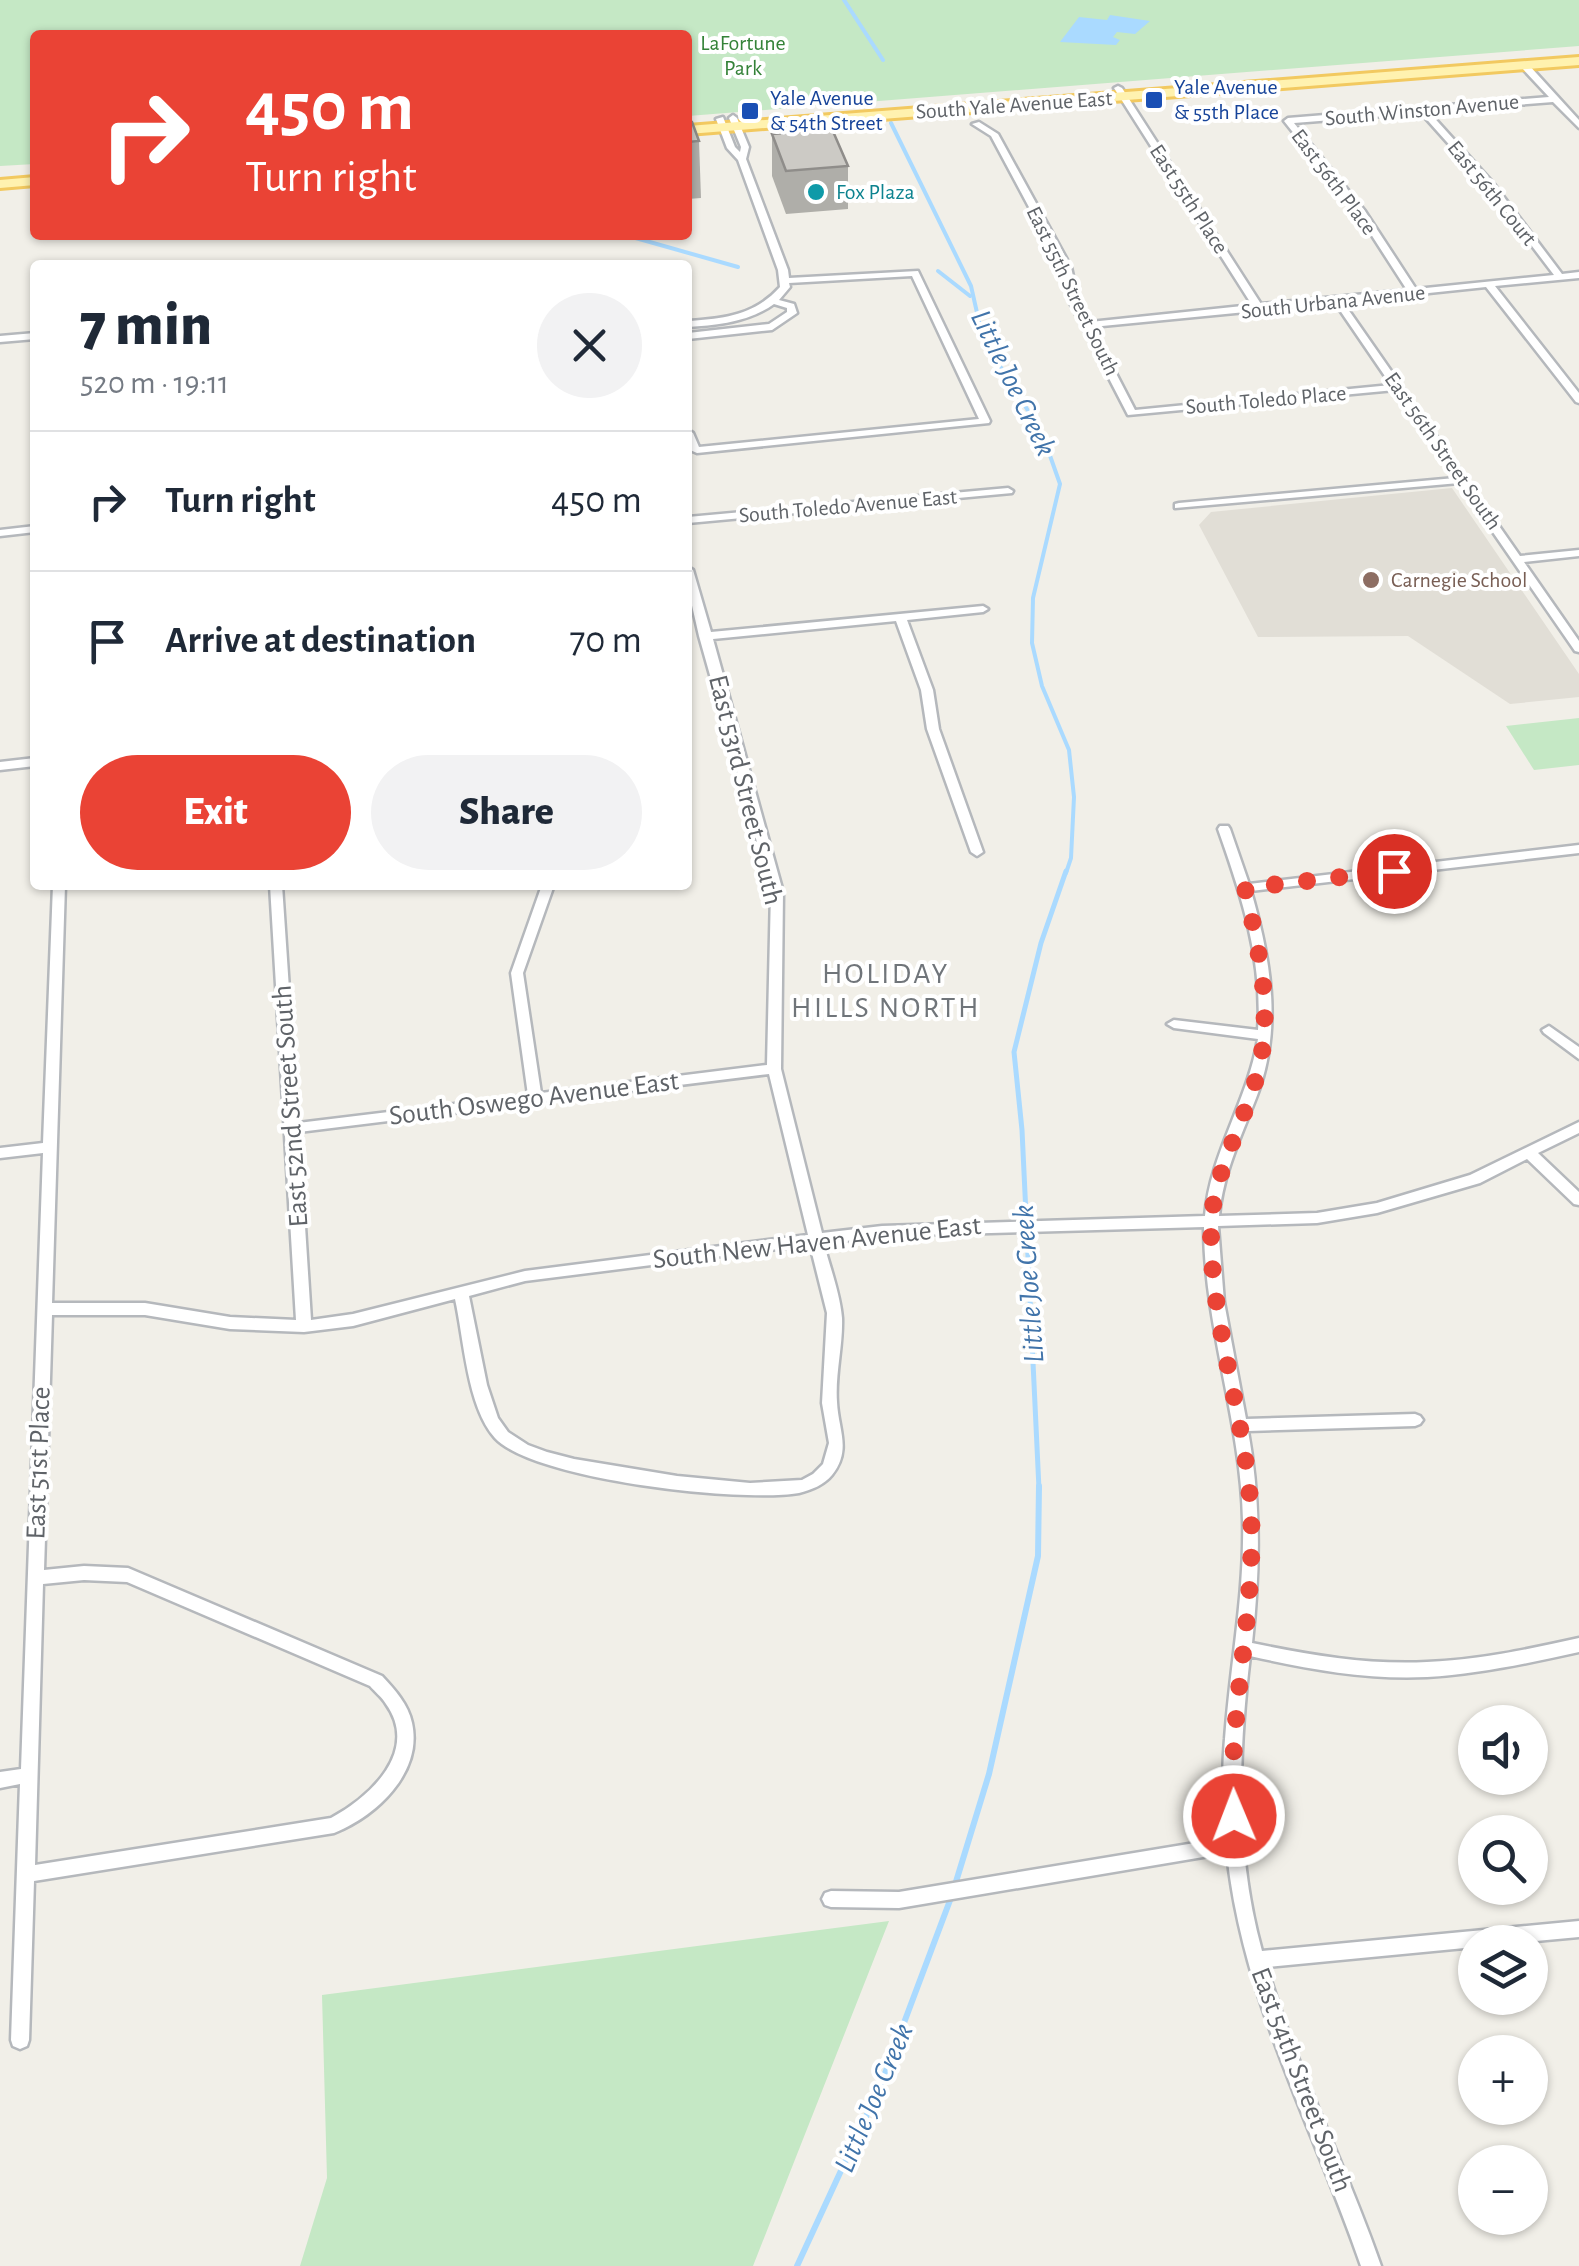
<!DOCTYPE html>
<meta charset="utf-8">
<style>
:root{--surface:#fff;--page:#f2f2f3;--text:#1f2937;--muted:#747a83;--line:#e0e1e3;--accent:#ea4335}
body{margin:0;font-family:"Alegreya Sans",sans-serif;background:var(--page);color:var(--text);height:100vh;display:flex;flex-direction:column;font-size:38px;white-space:nowrap}
*{box-sizing:border-box;margin:0}
p{font-size:32px;color:var(--muted)}
.icon{flex:none;width:55px;height:55px;fill:none;stroke:currentColor;stroke-width:2;stroke-linecap:round;stroke-linejoin:round}
.map{position:relative;flex:1;overflow:hidden}
.panel{position:absolute;left:30px;top:260px;width:662px;height:630px;display:flex;flex-direction:column;background:var(--surface);border-radius:10px;box-shadow:0 2px 8px #0004}
.panel>*{flex:none}
.guide{position:absolute;left:30px;top:30px;width:662px;height:210px;border-radius:10px;box-shadow:0 2px 8px #0004;background:#ea4335;color:#fff;overflow:hidden}
.fabs{position:absolute;left:1458px;top:1705px;display:grid;gap:20px}
.fabs a{display:grid;place-items:center;width:90px;height:90px;border-radius:50%;background:var(--surface);box-shadow:0 2px 8px #0004;font-size:50px}
.pin{position:absolute;display:grid;place-items:center;width:85px;height:85px;color:#fff;margin:-42px;border:5px solid #fff;border-radius:50%;box-shadow:0 2px 10px #0007}
.me{position:absolute;width:110px;margin:-55px;rotate:359deg;stroke-linejoin:round;filter:drop-shadow(0 0 8px #0008)}
.turn{display:flex;align-items:center;gap:35px;height:210px;padding:0 50px;font-size:45px}
.turn .icon{width:130px;height:130px;stroke-width:2.5}
.turn b{display:block;font-size:70px;line-height:85px}
.round{display:grid;place-items:center;flex:none;width:105px;height:105px;border-radius:52px;background:var(--page)}
.head{display:flex;align-items:center;justify-content:space-between;height:170px;padding:0 50px}
h1{font-size:60px;font-weight:800;line-height:75px}
.button{display:flex;gap:20px;margin-top:auto;padding:20px 50px}
.button a{flex:1;height:115px;border-radius:60px;background:var(--accent);color:#fff;font-size:40px;font-weight:800;line-height:115px;text-align:center}
.button a+a{background:var(--page);color:var(--text)}
ul{padding:0;list-style:none}
li{display:flex;align-items:center;gap:30px;height:140px;padding:0 50px;border-top:2px solid var(--line)}
li div{flex:1}
li b{display:block;font-size:38px}
li em{font-style:normal}
.map>svg:first-child{display:block}
.education{fill:#e1ded6}
.green{fill:#c5e8c5}
.water{fill:#aadaff}
.lines{fill:none;stroke-linecap:round;stroke-linejoin:round}
.stream-far2{stroke:#aadaff;stroke-width:4}
.stream-far1{stroke:#aadaff;stroke-width:5}
.stream{stroke:#aadaff;stroke-width:6}
.street-casing{stroke:#b5b8bc;stroke-width:5}
.primary-casing{stroke:#f2c960;stroke-width:6}
.street{fill:#fff;fill-rule:evenodd}
.primary{fill:#fff2af;fill-rule:evenodd}
.wall{fill:#afaea9}
.building{fill:#cccac5;stroke:#8f8d8a;stroke-width:2.5}
.route{stroke:#ea4335;stroke-width:18;stroke-dasharray:0 32.4}
.transit-dot{fill:#1a4fb4;stroke:#fff;stroke-width:4}
.culture-dot{fill:#0f9aa8;stroke:#fff;stroke-width:4}
.education-dot{fill:#8d6e63;stroke:#fff;stroke-width:4}
.labels{text-anchor:middle;dominant-baseline:central;stroke-width:8;stroke-linejoin:round;paint-order:stroke}
.far-park-label{font-size:22px;fill:#348238;stroke:#fff}
.far-transit-label{font-size:22px;fill:#164399;stroke:#fff;text-anchor:start}
.far-street-label{font-size:22px;fill:#5f6368;stroke:#fff}
.far-culture-label{font-size:22px;fill:#0d838f;stroke:#fff;text-anchor:start}
.far-education-label{font-size:22px;fill:#785e54;stroke:#fff;text-anchor:start}
.street-label{font-size:28px;fill:#5f6368;stroke:#fff}
.water-label{font-size:30px;font-style:italic;fill:#4174aa;stroke:#fff}
.neighbourhood-label{font-size:30px;letter-spacing:2.5px;fill:#70757a;stroke:#fff}
</style>
<div class="map">
<svg width="1579" height="2266" viewBox="0 0 1579 2266">
<rect width="100%" height="100%" fill="#f1efe8"/>
<polygon class="education" points="1452,488 1579,674 1579,697 1510,704 1408,636 1258,637 1199,525 1211,512"/>
<g class="green">
<polygon points="0,0 1579,0 1579,46 688,116 688,35 35,35 35,164 0,166"/>
<polygon points="1579,718 1579,765 1534,770 1506,726"/>
<polygon points="889,1921 753,2266 300,2266 327,2178 322,1995"/>
</g>
<polygon class="water" points="1110,15 1150,21 1135,34 1117,32 1113,37 1120,40 1116,45 1060,42 1079,17 1107,20"/>
<g class="lines">
<g class="stream-far2">
<polyline points="844,0 883,60"/>
<polyline points="891,123 971,286 980,326 993,355 1042,433 1060,484 1033,598 1032,643 1042,686 1069,750 1074,797 1071,858 1066,873"/>
<polyline points="625,235 738,267"/>
<polyline points="938,271 970,296"/>
</g>
<polyline class="stream-far1" points="1039,1489 1022,1130 1014,1052 1041,943 1066,871"/>
<g class="stream">
<polyline points="955,1885 989,1774 1038,1556 1039,1486"/>
<polyline points="797,2266 881,2084 952,1895"/>
</g>
<defs>
<g id="street">
<path d="M1521,63H1527L1579,120V128L1553,102L1429,112L1494,184L1562,274L1579,272V278L1495,286L1579,393V403L1576,402L1486,287L1343,302L1520,556L1579,550V556L1524,562L1579,641V652L1575,651L1459,483L1175,508V504L1179,503L1455,478L1395,390L1128,415L1068,299L1061,267L991,136L972,124L979,122L998,134L1071,267L1078,299L1090,322L1252,305L1114,88L1118,86L1122,88L1261,304L1407,290L1358,214L1284,121L1288,118L1549,97L1521,67ZM1421,113L1488,188L1554,275L1416,289L1365,211L1294,123ZM1335,303L1391,385L1135,410L1092,327L1256,311L1260,313L1265,310Z"/>
<path d="M733,115L737,118L749,147L746,159L788,270L789,278L918,271L990,421L989,423L697,453L688,449V430L693,433L699,447L979,419L912,276L789,283L790,287L779,300L794,304L797,313L772,330L688,339V333L769,324L787,312V308L774,304C749,322 718,325 688,327V321C724,319 755,315 780,287L778,270L738,160L727,148L716,119L723,117L735,147L740,152L741,147L729,118Z"/>
<polygon points="35,333 35,339 0,342 0,336"/>
<polygon points="1008,488 1013,491 1012,493 688,523 688,517"/>
<polygon points="35,526 35,532 0,536 0,530"/>
<path d="M688,567L693,570L711,632L983,606L988,609L983,612L907,620L933,690L939,729L983,852L977,856L971,852L927,729L921,690L896,621L713,639L783,892L781,1069L822,1233L882,1226L1205,1216C1210,1154 1248,1100 1258,1039L1174,1028L1167,1024L1174,1020L1258,1030C1263,960 1241,894 1218,829L1220,826H1228L1230,829L1249,884L1579,845V853L1251,891C1270,957 1282,1024 1259,1090C1244,1131 1223,1171 1219,1216L1317,1213L1377,1203L1470,1175L1579,1122V1133L1538,1153L1579,1192V1205L1574,1204L1527,1159L1480,1183L1377,1213L1317,1223L1218,1226L1224,1302L1246,1419L1415,1414L1420,1416L1423,1420L1420,1424L1415,1426L1248,1431C1261,1502 1260,1571 1252,1643C1310,1655 1368,1665 1427,1662C1479,1660 1529,1649 1579,1638V1652C1529,1663 1478,1674 1427,1677C1367,1680 1308,1669 1250,1656C1238,1756 1235,1853 1262,1951L1579,1921V1937L1525,1942H1475V1947L1267,1967C1297,2070 1346,2165 1381,2266H1361C1314,2129 1242,1999 1227,1853L899,1908L831,1907L825,1905L822,1899L825,1893L831,1891L899,1892L1225,1838C1223,1805 1222,1772 1225,1739C1230,1666 1245,1594 1243,1520C1241,1421 1204,1326 1204,1227L882,1236L824,1244C830,1268 840,1293 842,1318C843,1346 835,1374 837,1402C838,1429 852,1450 832,1475C824,1485 811,1490 799,1493C742,1503 534,1480 495,1438C467,1407 464,1339 455,1299L353,1326L304,1332L230,1329L145,1315H52L44,1570L84,1566L128,1568L382,1676C395,1690 408,1704 412,1723C423,1773 376,1816 334,1833L34,1881L29,2040L27,2046L20,2049L13,2046L11,2040L20,1784L0,1788V1772L21,1769L43,1153L0,1158V1148L43,1143L53,885H65L52,1303H145L230,1317L296,1320L270,885H282L298,1123L528,1095L511,973L542,885H554L523,973L541,1093L767,1065L771,892L699,636L688,588ZM769,1074L808,1235L525,1271L353,1314L311,1320L299,1132ZM810,1245L827,1313L822,1403L829,1443L823,1464L813,1474L802,1480L750,1483L677,1476L574,1459L547,1452L528,1445L508,1432L498,1418L487,1385L469,1296L525,1281ZM84,1580L127,1582L370,1686C375,1692 382,1697 386,1704C420,1751 370,1797 331,1818L35,1865L43,1584Z"/>
<polygon points="35,758 35,766 0,770 0,762"/>
<polygon points="1549,1026 1579,1047 1579,1059 1544,1033 1542,1030"/>
</g>
<g id="primary">
<polygon points="1579,57 1579,65 688,134 688,126"/>
<polygon points="35,177 35,185 0,188 0,180"/>
</g>
</defs>
<use href="#street" class="street-casing"/>
<use href="#primary" class="primary-casing"/>
<use href="#street" class="street"/>
<use href="#primary" class="primary"/>
</g>
<g class="wall">
<polygon points="688,122 699,141 701,198 688,199"/>
<polygon points="772,134 848,166 848,209 786,214 772,176"/>
</g>
<g class="building">
<polygon points="688,122 692,122 699,141 688,142"/>
<polygon points="832,129 848,166 786,171 772,134"/>
</g>
<g class="lines">
<path class="route" d="M1234,1816C1227,1715 1256,1615 1251,1513C1246,1417 1210,1325 1211,1228C1212,1173 1246,1121 1259,1068C1273,1007 1258,947 1245,888L1394,871"/>
</g>
<g class="transit-dot">
<rect x="1144" y="90" width="20" height="20" rx="5"/>
<rect x="740" y="101" width="20" height="20" rx="5"/>
</g>
<circle class="culture-dot" cx="816" cy="192" r="10"/>
<circle class="education-dot" cx="1371" cy="580" r="10"/>
<g class="labels">
<g class="far-park-label">
<text x="743" y="43">LaFortune<tspan x="743" dy="25">Park</tspan></text>
</g>
<g class="far-transit-label">
<text x="1174" y="87">Yale Avenue<tspan x="1174" dy="25">&amp; 55th Place</tspan></text>
<text x="770" y="98">Yale Avenue<tspan x="770" dy="25">&amp; 54th Street</tspan></text>
</g>
<g class="far-street-label">
<text transform="translate(1014 105) rotate(-4)">South Yale Avenue East</text>
<text transform="translate(1422 110) rotate(-5)">South Winston Avenue</text>
<text transform="translate(1334 182) rotate(53)">East 56th Place</text>
<text transform="translate(1492 193) rotate(51)">East 56th Court</text>
<text transform="translate(1189 199) rotate(57)">East 55th Place</text>
<text transform="translate(1073 291) rotate(64)">East 55th Street South</text>
<text transform="translate(1333 302) rotate(-6)">South Urbana Avenue</text>
<text transform="translate(1266 400) rotate(-5)">South Toledo Place</text>
<text transform="translate(1443 451) rotate(55)">East 56th Street South</text>
<text transform="translate(848 506) rotate(-5)">South Toledo Avenue East</text>
</g>
<g class="far-culture-label">
<text x="836" y="192">Fox Plaza</text>
</g>
<g class="far-education-label">
<text x="1391" y="580">Carnegie School</text>
</g>
<g class="street-label">
<text transform="translate(745 790) rotate(76)">East 53rd Street South</text>
<text transform="translate(534 1099) rotate(-7)">South Oswego Avenue East</text>
<text transform="translate(291 1106) rotate(-94)">East 52nd Street South</text>
<text transform="translate(817 1243) rotate(-6)">South New Haven Avenue East</text>
<text transform="translate(39 1463) rotate(-88)">East 51st Place</text>
<text transform="translate(1301 2080) rotate(69)">East 54th Street South</text>
</g>
<g class="water-label">
<text transform="translate(1013 383) rotate(64)">Little Joe Creek</text>
<text transform="translate(1029 1284) rotate(-94)">Little Joe Creek</text>
<text transform="translate(874 2098) rotate(-67)">Little Joe Creek</text>
</g>
<g class="neighbourhood-label">
<text x="886" y="974">HOLIDAY<tspan x="886" dy="34">HILLS NORTH</tspan></text>
</g>
</g>
</svg>
<div class="fabs">
<a><svg class="icon" aria-label="sound" viewBox="0 0 24 24"><path d="M4 9h4l5-4v14l-5-4H4zM17 9q2 3 0 6"/></svg></a>
<a><svg class="icon" aria-label="search" viewBox="0 0 24 24"><circle cx="10" cy="10" r="6"/><path d="M15 15l6 6"/></svg></a>
<a><svg class="icon" aria-label="layers" viewBox="0 0 24 24"><path d="M12 4l9 5-9 5-9-5zM3 14l9 5 9-5"/></svg></a>
<a>+</a>
<a>−</a>
</div>
<div class="pin" style="left:1394px;top:871px;background:#d93025"><svg class="icon" aria-label="arrive" viewBox="0 0 24 24"><path d="M6 21V4h12l-3 4 3 4H6"/></svg></div>
<svg class="me" style="left:1234px;top:1816px" viewBox="-20 -20 40 40"><circle r="17" fill="#ea4335" stroke="#fff" stroke-width="3"/><path d="M0-11L8 9 0 5-8 9z" fill="#fff"/></svg>
<div class="guide">
<div class="turn"><svg class="icon" aria-label="right" viewBox="0 0 24 24"><path d="M7 20v-9h11M14 6l5 5-5 5"/></svg><div><b>450 m</b>Turn right</div></div>
</div>
<section class="panel">
<div class="head"><div><h1>7 min</h1><p>520 m · 19:11</p></div><a class="round"><svg class="icon" aria-label="close" viewBox="0 0 24 24"><path d="M6 6l12 12M18 6L6 18"/></svg></a></div>
<ul>
<li><svg class="icon" aria-label="right" viewBox="0 0 24 24"><path d="M7 20v-9h11M14 6l5 5-5 5"/></svg><div><b>Turn right</b></div><em>450 m</em></li>
<li><svg class="icon" aria-label="arrive" viewBox="0 0 24 24"><path d="M6 21V4h12l-3 4 3 4H6"/></svg><div><b>Arrive at destination</b></div><em>70 m</em></li>
</ul>
<div class="button"><a>Exit</a><a>Share</a></div>
</section>
</div>
